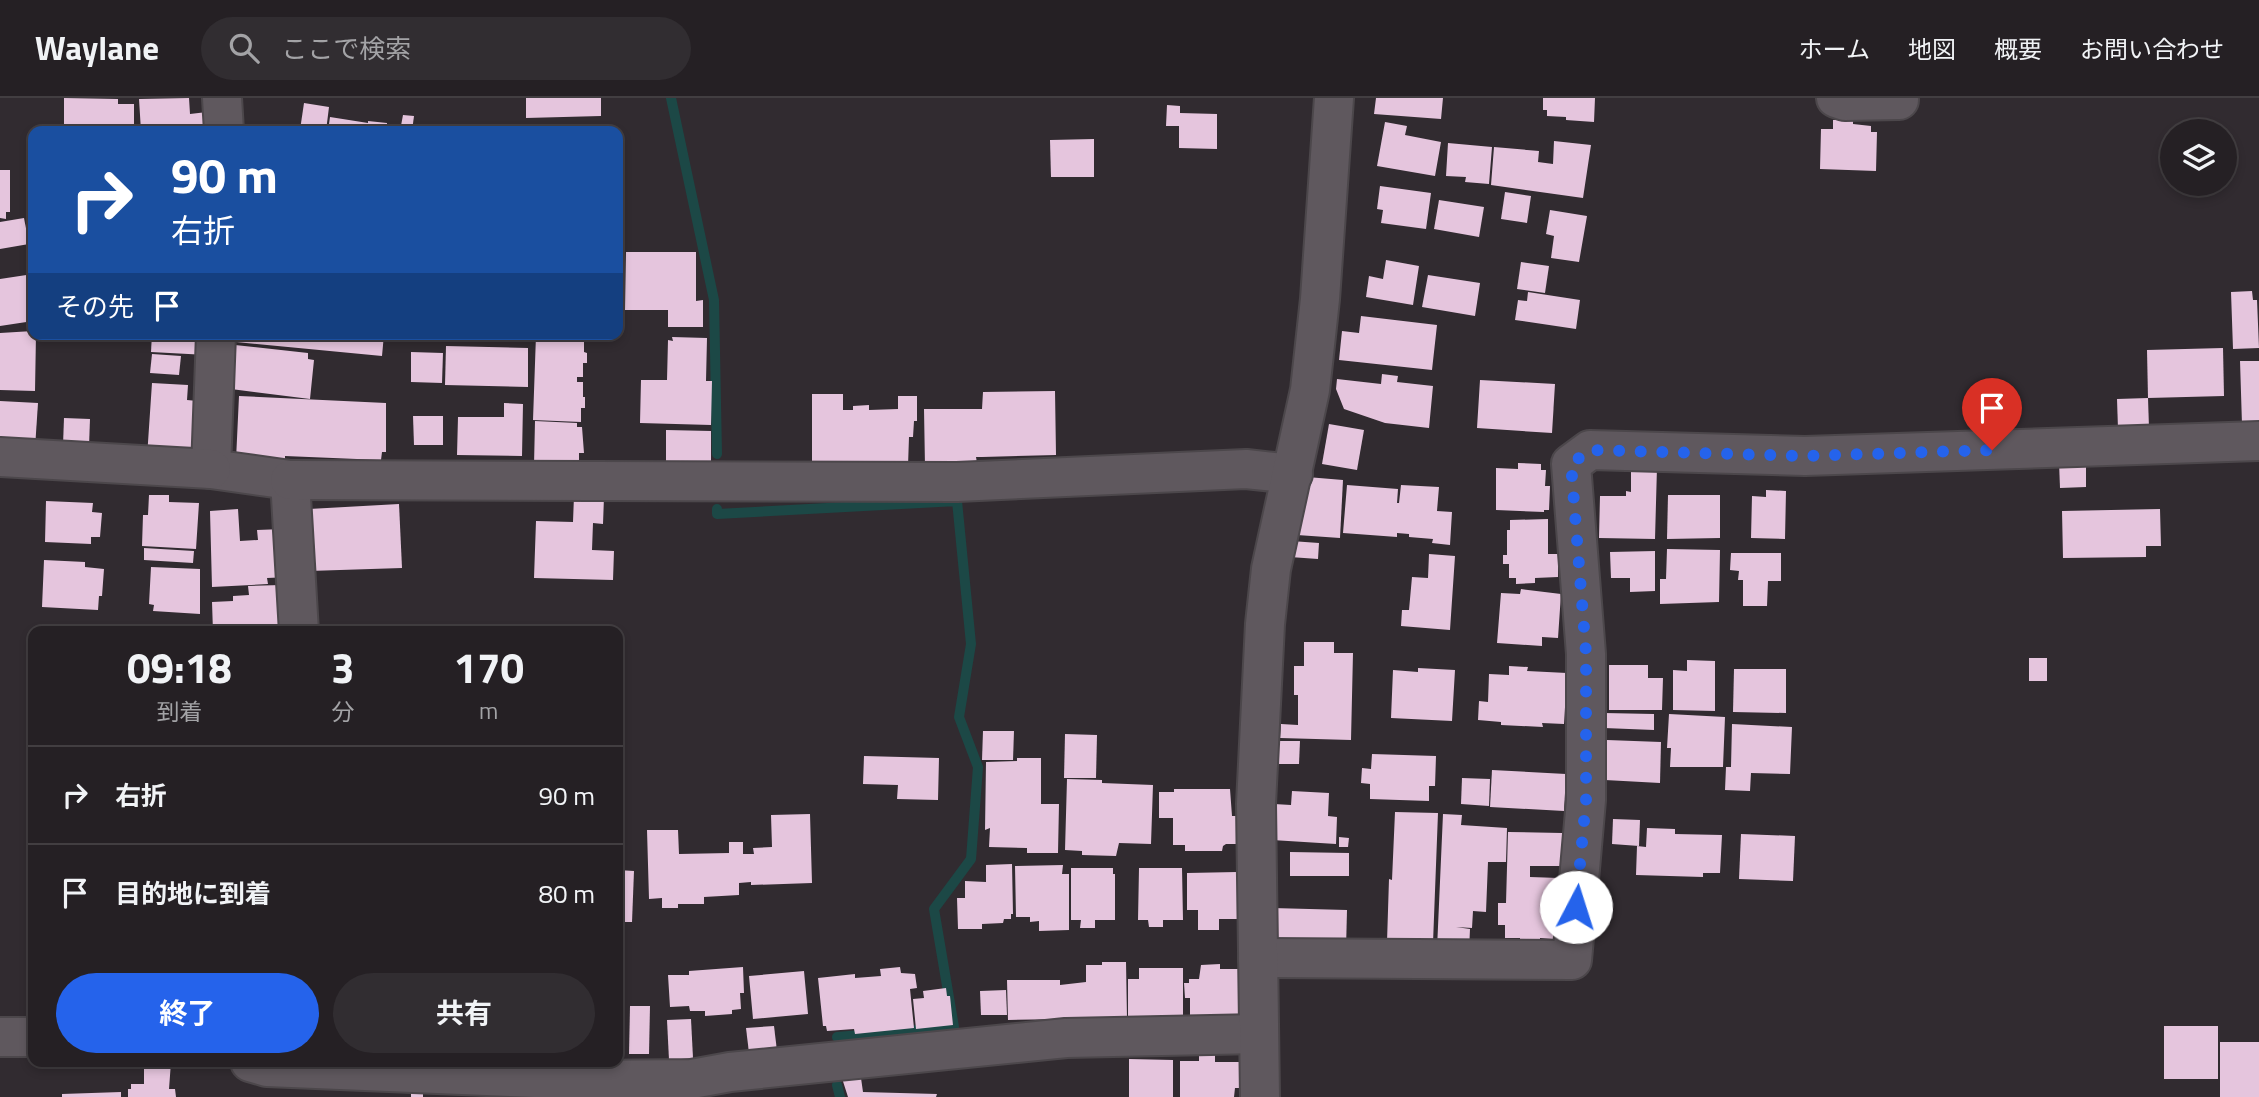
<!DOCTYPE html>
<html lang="ja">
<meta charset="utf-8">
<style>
:root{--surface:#252024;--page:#312d31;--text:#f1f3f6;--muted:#a3a3a6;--line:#423e41;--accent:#2563eb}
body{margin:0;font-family:"Titillium Web","Noto Sans JP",sans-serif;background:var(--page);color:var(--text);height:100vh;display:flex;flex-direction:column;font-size:26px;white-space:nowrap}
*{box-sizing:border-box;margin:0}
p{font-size:23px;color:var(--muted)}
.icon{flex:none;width:38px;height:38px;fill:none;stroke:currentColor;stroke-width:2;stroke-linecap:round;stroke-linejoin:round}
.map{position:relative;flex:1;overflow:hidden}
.side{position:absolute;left:28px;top:528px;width:595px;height:441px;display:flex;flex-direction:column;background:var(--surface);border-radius:14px;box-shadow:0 4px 10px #0003,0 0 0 2px var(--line)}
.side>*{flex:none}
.hud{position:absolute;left:28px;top:28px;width:595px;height:214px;border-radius:14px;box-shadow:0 4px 10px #0003,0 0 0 2px var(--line);background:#1a4fa0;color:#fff;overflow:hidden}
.buttons{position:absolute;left:2160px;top:21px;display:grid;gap:14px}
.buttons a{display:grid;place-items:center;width:77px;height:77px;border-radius:50%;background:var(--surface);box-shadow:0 4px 10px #0003,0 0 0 2px var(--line);font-size:35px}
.pin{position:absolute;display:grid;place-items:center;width:60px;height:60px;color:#fff;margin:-72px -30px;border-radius:50% 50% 50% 0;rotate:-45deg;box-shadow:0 0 7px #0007}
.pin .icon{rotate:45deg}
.me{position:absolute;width:77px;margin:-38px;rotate:5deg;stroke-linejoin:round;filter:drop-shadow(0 0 5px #0008)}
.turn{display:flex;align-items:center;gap:24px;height:147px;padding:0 28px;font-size:32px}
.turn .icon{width:91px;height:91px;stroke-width:2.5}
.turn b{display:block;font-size:49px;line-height:60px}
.then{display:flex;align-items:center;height:66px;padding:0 28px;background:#0003;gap:14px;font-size:26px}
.eta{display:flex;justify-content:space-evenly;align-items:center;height:119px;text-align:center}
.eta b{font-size:42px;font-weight:700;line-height:49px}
.cta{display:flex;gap:14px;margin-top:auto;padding:14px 28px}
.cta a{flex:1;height:80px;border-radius:42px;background:var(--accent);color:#fff;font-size:28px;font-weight:700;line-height:80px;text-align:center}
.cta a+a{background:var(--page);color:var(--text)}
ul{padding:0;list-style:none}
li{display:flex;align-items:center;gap:21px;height:98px;padding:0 28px;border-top:2px solid var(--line)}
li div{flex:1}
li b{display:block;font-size:26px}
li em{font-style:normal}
header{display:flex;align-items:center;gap:42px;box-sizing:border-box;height:98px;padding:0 35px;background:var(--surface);border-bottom:2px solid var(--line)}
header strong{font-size:33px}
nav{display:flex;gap:38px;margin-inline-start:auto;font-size:24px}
.search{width:490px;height:63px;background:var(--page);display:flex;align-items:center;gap:18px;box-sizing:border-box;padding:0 24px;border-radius:38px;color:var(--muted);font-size:26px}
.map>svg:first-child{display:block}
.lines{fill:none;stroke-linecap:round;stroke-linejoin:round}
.stream{stroke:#1c4846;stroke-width:10}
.building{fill:#e5c5dd}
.minor-casing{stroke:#4c474b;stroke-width:42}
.minor{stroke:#5f585e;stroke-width:38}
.route{stroke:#2563eb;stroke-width:12;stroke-dasharray:0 21.6}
</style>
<header>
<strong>Waylane</strong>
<div class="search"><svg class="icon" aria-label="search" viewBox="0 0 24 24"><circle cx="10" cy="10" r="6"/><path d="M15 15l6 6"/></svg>ここで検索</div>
<nav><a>ホーム</a><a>地図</a><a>概要</a><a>お問い合わせ</a></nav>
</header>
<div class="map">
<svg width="2259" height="999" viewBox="0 0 2259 999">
<rect width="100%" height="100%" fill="#312b30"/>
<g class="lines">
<g class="stream">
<polyline points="671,0 714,202 717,356"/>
<polyline points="717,411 717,416 957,403 971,546 959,619 978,669 971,761 934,811 954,929 837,939"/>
<polyline points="837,987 840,999"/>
</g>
</g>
<g class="building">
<polygon points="64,0 118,1 118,6 134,6 134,33 64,33"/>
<polygon points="189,0 190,16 207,14 225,33 141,33 139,1"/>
<polygon points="526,0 601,0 601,18 526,20"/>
<polygon points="1376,0 1443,0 1441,21 1374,16"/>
<polygon points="1543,0 1595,0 1594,24 1566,22 1566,19 1547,18 1547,12 1543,12"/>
<polygon points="304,5 329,9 326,33 300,32"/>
<polygon points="1167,7 1180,8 1180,15 1217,16 1217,51 1179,50 1179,28 1166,28"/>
<polygon points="403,17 414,18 412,33 400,33"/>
<polygon points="330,19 368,25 368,23 387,25 387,30 397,33 328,33"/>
<polygon points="1833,22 1853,22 1853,26 1871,28 1871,34 1877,34 1876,73 1820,71 1821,31 1833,31"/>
<polygon points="1385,24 1407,28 1405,37 1441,44 1435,78 1377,68"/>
<polygon points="570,27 585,27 585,33 564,33 564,31 570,31"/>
<polygon points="611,30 611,33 587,33 587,31"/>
<polygon points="1094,41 1094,79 1051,79 1050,42"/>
<polygon points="1554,43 1591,47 1583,100 1491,87 1494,49 1539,53 1538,64 1553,66"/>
<polygon points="1448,45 1492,49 1489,86 1465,84 1466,79 1446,78"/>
<polygon points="0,72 10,72 10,114 6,114 6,121 0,120"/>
<polygon points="1380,88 1431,95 1426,131 1381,125 1383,112 1377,111"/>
<polygon points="1505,94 1531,98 1527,125 1501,121"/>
<polygon points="1439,102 1484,109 1479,139 1434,131"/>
<polygon points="1550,112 1587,118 1579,164 1551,160 1554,138 1546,136"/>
<polygon points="24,120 29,146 0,151 0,124"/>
<polygon points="626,154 696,154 696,203 703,202 703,229 668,229 668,212 625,212"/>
<polygon points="1386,162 1419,168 1413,207 1366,199 1369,178 1383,181"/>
<polygon points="1521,164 1549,168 1545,195 1517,191"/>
<polygon points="33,176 33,223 0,228 0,181"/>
<polygon points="1428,177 1480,185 1475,218 1422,209"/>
<polygon points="2252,193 2253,202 2257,202 2259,250 2233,251 2231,194"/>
<polygon points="1528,194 1580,202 1576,231 1515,222 1518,202 1527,203"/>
<polygon points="1361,218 1437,227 1432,272 1339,262 1342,233 1359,235"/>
<polygon points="33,233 33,236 36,236 35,293 0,292 0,235"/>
<polygon points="152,236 209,236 207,257 151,254"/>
<polygon points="237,236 384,236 382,258 236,244"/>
<polygon points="536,237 584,239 584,254 587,255 587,265 583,265 583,279 577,279 577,284 583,284 583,299 585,299 585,310 581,310 581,324 533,322"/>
<polygon points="672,239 707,240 706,283 712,283 711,327 640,325 641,282 667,282 668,242 673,243"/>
<polygon points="235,247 308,255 308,261 314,262 310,301 231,291"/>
<polygon points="446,248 528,250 528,289 445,287"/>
<polygon points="2223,250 2224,298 2148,300 2147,252"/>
<polygon points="411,254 443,255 442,285 411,284"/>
<polygon points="152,256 181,258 179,277 150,275"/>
<polygon points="2240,263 2259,263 2259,325 2242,326"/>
<polygon points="1382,276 1398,278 1397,284 1433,288 1429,330 1385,325 1344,311 1336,291 1337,281 1381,286"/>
<polygon points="1480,282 1555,286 1552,335 1477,330"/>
<polygon points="152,285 188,287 187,302 208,304 205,354 147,359"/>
<polygon points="1055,293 1056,357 982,359 976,359 977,365 925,369 924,311 982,311 983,294"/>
<polygon points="812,296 843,296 843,312 853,312 853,308 869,307 869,312 898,311 898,298 917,298 917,323 914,323 913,339 909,339 908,368 812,366"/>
<polygon points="239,298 386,305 386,354 382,354 381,362 285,358 285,363 236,362"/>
<polygon points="2148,300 2149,330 2118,331 2117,301"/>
<polygon points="0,303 38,305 35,350 0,348"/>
<polygon points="504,305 523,306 522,358 457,357 458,319 504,319"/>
<polygon points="413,318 443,318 443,347 414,347"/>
<polygon points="64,320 90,321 89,348 63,347"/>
<polygon points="535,323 577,325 577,329 582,329 584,355 579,355 579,368 534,367"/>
<polygon points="1329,326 1364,332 1357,372 1322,366"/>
<polygon points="666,332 711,333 711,369 666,369"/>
<polygon points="2059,364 2086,364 2086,389 2060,390"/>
<polygon points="1518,365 1541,366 1541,372 1546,372 1545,388 1550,388 1549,412 1544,412 1544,414 1496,412 1496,370 1518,371"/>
<polygon points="1631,369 1657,369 1655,441 1599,440 1600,398 1626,398 1626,393 1631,394"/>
<polygon points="1307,379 1343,382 1340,440 1297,437"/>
<polygon points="1347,387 1398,391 1397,405 1399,405 1401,387 1439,389 1437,413 1452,414 1450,447 1432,445 1433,441 1409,439 1409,436 1397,435 1397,439 1343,435"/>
<polygon points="1766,392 1786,393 1785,441 1751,440 1752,398 1766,399"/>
<polygon points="149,397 169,397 169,404 199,405 196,451 142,448 143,417 148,417"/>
<polygon points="1668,397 1720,397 1720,440 1667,441"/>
<polygon points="574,398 604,399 603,426 593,425 592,452 614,453 613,482 534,480 536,423 573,424"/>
<polygon points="46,403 93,405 92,414 102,415 100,439 91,439 91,446 45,444"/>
<polygon points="399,406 402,470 309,473 309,411"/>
<polygon points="238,411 240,443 258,442 257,432 283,431 290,479 267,480 268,486 212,489 210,413"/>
<polygon points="2160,411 2161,448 2146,448 2146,459 2063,460 2062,413"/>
<polygon points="1548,421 1548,456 1558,456 1558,479 1535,480 1535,485 1516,486 1516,480 1509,480 1509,466 1503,466 1503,457 1507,457 1507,432 1510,432 1510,422"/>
<polygon points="1291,443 1319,445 1318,461 1290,459"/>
<polygon points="144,450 194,453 193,465 144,462"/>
<polygon points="1667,451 1720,452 1719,504 1660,506 1660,481 1666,481"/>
<polygon points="1655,453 1655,493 1630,494 1630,480 1611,480 1610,454"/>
<polygon points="1731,455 1781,455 1781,483 1768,483 1767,508 1743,508 1743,482 1738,482 1739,473 1730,472"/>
<polygon points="1429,456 1455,458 1450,532 1401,528 1402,512 1409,512 1412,479 1428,480"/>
<polygon points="44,462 85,464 85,469 104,471 102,498 99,498 98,512 42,509"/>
<polygon points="151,469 200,471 200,516 153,513 154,507 149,506"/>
<polygon points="281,487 283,534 213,534 212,504 233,503 233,498 249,497 248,488"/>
<polygon points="1521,491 1561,496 1558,540 1542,539 1542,548 1497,545 1501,495 1520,496"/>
<polygon points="44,528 97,531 97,534 44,534"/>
<polygon points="395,528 395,531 402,530 403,534 349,534 349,532"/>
<rect x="109" y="529" width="15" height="5"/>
<polygon points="145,530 168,531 168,534 145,534"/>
<polygon points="1304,544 1334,544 1334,555 1353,555 1351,642 1280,640 1281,626 1298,627 1298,597 1294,597 1294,568 1304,568"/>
<rect x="2029" y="560" width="18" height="23"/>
<polygon points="1687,562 1715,563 1715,613 1673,612 1673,572 1687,573"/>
<polygon points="1609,567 1648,567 1648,580 1663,580 1662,612 1609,612"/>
<polygon points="1509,568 1528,569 1527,573 1567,575 1564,626 1542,625 1543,629 1501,627 1501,624 1478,622 1479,603 1488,604 1489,576 1509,577"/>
<polygon points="1418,570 1455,572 1452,623 1391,620 1393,572 1418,574"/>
<polygon points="1734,571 1786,571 1786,615 1733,614"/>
<polygon points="618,590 622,590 622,639 618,640"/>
<polygon points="1604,615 1654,616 1654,632 1604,630"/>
<polygon points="1669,616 1725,619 1723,669 1670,669 1671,650 1667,650"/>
<polygon points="1732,626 1792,629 1790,676 1751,675 1750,693 1725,692 1726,669 1731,669"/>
<polygon points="983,633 1014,633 1013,662 982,662"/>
<polygon points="1065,636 1097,637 1096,680 1064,680"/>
<polygon points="1607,642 1661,644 1660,685 1605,682"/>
<polygon points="1274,643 1300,643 1299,666 1274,666"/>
<polygon points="1372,656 1436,658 1435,688 1429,688 1429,703 1370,701 1370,686 1361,685 1362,670 1371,671"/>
<polygon points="864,658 939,660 938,702 897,701 898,687 863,686"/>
<polygon points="1017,660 1041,660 1041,706 1059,706 1058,755 1027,755 1027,750 989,749 990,730 985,732 986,664 1017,663"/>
<polygon points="1492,672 1566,676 1564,713 1490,709"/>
<polygon points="1462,680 1490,681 1489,708 1461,706"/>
<polygon points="1067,681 1102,682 1102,685 1153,687 1151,746 1119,745 1116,758 1082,757 1082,753 1065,752"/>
<polygon points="1174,691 1230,691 1232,718 1240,718 1240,746 1226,746 1223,748 1222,753 1185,753 1185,747 1173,747 1173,720 1159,720 1159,694 1174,694"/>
<polygon points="1292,693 1329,695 1328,718 1337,719 1336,746 1272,742 1274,706 1291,707"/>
<polygon points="1395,714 1438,715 1433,845 1387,844 1389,781 1392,782"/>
<polygon points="810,716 812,785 751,787 751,784 739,785 739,797 704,799 704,806 678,806 678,810 662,810 662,800 649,801 647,732 678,732 679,756 729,755 729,744 743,744 743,756 754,756 753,750 772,749 771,717"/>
<polygon points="1443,716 1462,717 1461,727 1507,730 1506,764 1488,764 1486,814 1473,813 1472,830 1456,829 1470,831 1469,853 1437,851"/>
<polygon points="1613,721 1640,722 1639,748 1612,746"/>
<polygon points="1647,730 1675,731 1675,736 1722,737 1720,775 1703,775 1703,779 1636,777 1637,748 1646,749"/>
<polygon points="1508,734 1562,735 1562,768 1530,768 1530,779 1559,780 1558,816 1555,816 1555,841 1540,840 1540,847 1520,846 1520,840 1505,840 1505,827 1498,827 1498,805 1506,805"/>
<polygon points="1741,736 1795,738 1793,783 1739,781"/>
<polygon points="1339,739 1349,740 1348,749 1339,749"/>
<polygon points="1290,754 1349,755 1349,778 1290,778"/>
<polygon points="1012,766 1013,816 1011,816 1011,821 1004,821 1003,825 982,826 982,831 958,831 957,800 965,800 965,783 986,784 986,767"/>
<polygon points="1063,767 1062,776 1069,776 1069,832 1039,833 1039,823 1030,824 1030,819 1016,819 1015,768"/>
<polygon points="1071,770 1113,770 1113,776 1115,776 1115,822 1095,822 1095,830 1080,830 1081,822 1071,822"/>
<polygon points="1139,770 1182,770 1183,822 1163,822 1163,829 1149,829 1148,822 1138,822"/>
<polygon points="618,772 634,773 632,824 618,824"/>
<polygon points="1237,774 1238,821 1219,821 1219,832 1198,832 1198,812 1187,812 1187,775"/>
<polygon points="1272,810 1347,812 1346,851 1271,848"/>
<polygon points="1102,864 1126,864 1127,920 1008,922 1007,882 1060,882 1060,887 1086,884 1086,867 1102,867"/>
<polygon points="1220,866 1220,871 1238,871 1238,919 1190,920 1190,900 1185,900 1184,885 1189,885 1189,881 1199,881 1201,867"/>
<polygon points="743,869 744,895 740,895 741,911 732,912 732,916 705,918 705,913 690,913 689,908 670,909 668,877 689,877 689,873"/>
<polygon points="900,869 901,875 915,876 917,890 910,891 914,930 855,936 854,931 827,933 826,928 823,928 818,880 855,876 855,880 881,878 880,871"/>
<polygon points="1139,870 1183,870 1183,919 1128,919 1128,881 1139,881"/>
<polygon points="804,873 808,916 753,921 749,878"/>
<polygon points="946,890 947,898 950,898 953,927 916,931 913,901 924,900 923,893"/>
<polygon points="1006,892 1007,917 981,917 980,893"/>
<polygon points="630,908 650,908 649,956 629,956"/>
<rect x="618" y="915" width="6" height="40"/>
<polygon points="691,921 693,960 669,962 667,922"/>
<polygon points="774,928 777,953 749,955 746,930"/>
<rect x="2164" y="928" width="54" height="53"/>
<rect x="2220" y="944" width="39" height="55"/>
<polygon points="1199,957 1215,957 1215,964 1240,964 1239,990 1235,990 1234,999 1180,999 1180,963 1199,963"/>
<polygon points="1129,961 1173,962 1173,999 1129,999"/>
<polygon points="144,964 171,964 169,991 175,991 176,999 128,999 128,991 131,991 131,986 144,986"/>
<polygon points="860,973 863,994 937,996 936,999 848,999 840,974"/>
<rect x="411" y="991" width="12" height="8"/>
<polygon points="121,994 121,999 62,999 62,996"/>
</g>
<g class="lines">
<defs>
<g id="minor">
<polyline points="222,0 224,33"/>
<polyline points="1836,0 1845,3 1899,2"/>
<polyline points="216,236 211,371 290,382 299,534"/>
<polyline points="0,359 211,371"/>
<polyline points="290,382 957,384 1246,371 1293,376"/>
<polyline points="1258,860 1572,862 1586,702 1586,556 1571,366 1590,352 1805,358 2259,343"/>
<polyline points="0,939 33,939"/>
<polyline points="250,964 267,969 583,982 692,981 730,974 1066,940 1259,936"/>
<polyline points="1260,999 1256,706 1265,526 1271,471 1310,292 1320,201 1334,0"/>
</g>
</defs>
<use href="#minor" class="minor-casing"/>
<use href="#minor" class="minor"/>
</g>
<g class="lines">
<polyline class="route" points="1576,809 1586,702 1586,555 1571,366 1590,352 1805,358 1992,352"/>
</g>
</svg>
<div class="buttons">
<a><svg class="icon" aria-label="layers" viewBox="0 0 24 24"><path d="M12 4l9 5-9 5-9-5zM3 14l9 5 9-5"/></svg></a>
</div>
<div class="pin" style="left:1992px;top:352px;background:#d93025"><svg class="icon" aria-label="arrive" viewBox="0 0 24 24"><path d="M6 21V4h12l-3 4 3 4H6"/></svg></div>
<svg class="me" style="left:1576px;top:809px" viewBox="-20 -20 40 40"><circle r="19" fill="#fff"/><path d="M0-13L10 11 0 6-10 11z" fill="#2563eb"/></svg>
<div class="hud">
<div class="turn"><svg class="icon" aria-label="right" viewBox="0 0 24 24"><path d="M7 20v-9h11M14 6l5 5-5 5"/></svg><div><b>90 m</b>右折</div></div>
<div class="then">その先<svg class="icon" aria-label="arrive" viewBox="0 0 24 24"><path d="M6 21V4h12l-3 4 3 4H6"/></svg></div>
</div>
<section class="side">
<div class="eta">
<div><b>09:18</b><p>到着</p></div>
<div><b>3</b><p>分</p></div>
<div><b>170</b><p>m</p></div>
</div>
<ul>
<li><svg class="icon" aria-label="right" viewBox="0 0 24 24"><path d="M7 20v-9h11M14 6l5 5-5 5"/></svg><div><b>右折</b></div><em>90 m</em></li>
<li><svg class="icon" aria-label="arrive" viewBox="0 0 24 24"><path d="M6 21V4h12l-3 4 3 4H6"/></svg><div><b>目的地に到着</b></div><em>80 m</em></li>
</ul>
<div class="cta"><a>終了</a><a>共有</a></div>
</section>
</div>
